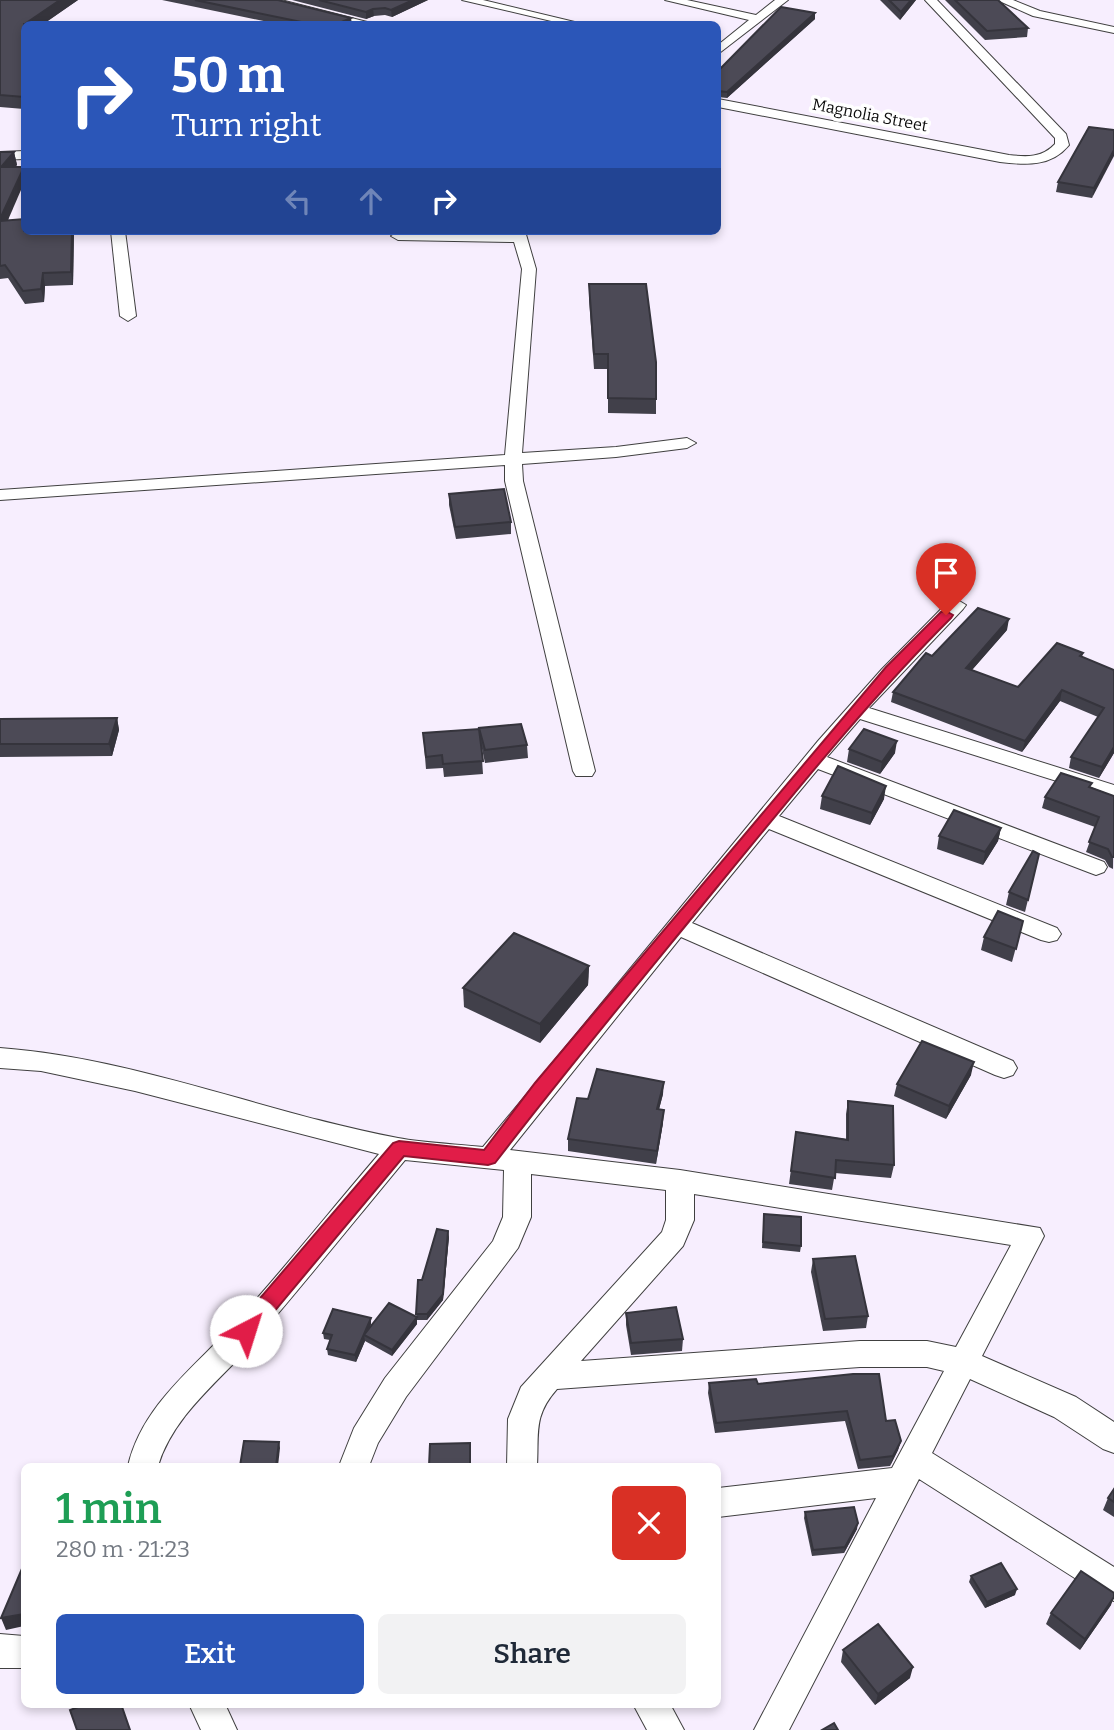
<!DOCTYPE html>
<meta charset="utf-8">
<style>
:root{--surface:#fff;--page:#f2f2f3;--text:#1f2937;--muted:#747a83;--accent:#2b56b8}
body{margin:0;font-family:Bitter,serif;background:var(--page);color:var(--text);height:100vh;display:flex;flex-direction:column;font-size:26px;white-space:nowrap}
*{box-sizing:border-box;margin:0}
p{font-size:23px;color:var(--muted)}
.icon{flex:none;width:38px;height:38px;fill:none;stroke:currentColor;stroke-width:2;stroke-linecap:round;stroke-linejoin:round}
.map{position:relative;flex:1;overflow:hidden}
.side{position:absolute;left:21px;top:1463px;width:700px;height:245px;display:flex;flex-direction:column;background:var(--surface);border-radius:10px;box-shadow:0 4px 10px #0003}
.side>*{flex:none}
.guide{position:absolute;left:21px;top:21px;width:700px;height:214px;border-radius:10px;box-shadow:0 4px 10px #0003;background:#2b56b8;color:#fff;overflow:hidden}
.pin{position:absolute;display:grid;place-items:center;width:60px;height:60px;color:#fff;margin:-72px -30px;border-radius:50% 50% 50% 0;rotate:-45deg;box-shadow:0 0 7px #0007}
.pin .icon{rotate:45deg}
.me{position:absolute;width:77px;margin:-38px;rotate:40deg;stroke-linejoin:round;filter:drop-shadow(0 0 5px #0008)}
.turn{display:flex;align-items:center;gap:24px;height:147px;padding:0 35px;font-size:32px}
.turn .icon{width:91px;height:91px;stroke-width:2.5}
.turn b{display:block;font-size:49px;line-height:60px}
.lanes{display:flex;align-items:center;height:66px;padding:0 35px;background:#0003;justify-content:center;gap:35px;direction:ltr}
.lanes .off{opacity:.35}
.round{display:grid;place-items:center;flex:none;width:74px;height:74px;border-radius:10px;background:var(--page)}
.headline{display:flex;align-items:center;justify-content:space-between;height:119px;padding:0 35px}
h1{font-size:42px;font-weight:600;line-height:52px;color:#1e9e55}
.action{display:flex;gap:14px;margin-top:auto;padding:14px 35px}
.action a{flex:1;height:80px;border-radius:10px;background:var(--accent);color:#fff;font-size:28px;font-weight:600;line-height:80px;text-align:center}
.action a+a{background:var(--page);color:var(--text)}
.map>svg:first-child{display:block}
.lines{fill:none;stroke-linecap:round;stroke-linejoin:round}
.minor-casing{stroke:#404040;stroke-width:2}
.minor{fill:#fff;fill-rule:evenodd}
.wall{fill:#41404a}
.shaded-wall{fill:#35343c}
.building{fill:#4c4a56;stroke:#35343c;stroke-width:2}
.route{fill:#e11d48;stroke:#92132f;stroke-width:2}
.labels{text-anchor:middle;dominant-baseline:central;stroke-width:7;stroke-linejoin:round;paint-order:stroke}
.far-street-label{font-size:16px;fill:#0d0d0d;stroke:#fff}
</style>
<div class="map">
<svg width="1114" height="1730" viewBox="0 0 1114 1730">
<rect width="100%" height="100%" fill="#f7eefe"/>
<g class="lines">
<defs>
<g id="minor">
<polygon points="261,0 281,0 375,24 356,24"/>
<polygon points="462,0 483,0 583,24 564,24"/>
<polygon points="665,0 687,0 756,15 775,0 788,0 718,54 718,45 749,20"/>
<path d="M925,0H937L1066,134L1069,145C1051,167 1026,165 1000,162L718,107V99L1009,155C1027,157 1042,158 1055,144V138Z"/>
<polygon points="997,0 1013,0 1040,11 1114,27 1114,33 1033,16"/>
<polygon points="24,151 24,159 0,160 0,152"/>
<polygon points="111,231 125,231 136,316 128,321 120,316"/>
<polygon points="511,231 525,231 536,269 522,453 616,447 687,438 696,443 687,448 616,457 522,464 523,481 595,771 592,776 576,776 573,771 505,481 505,465 0,500 0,490 505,455 522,269 514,242 398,240 391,236 398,232 512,234"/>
<path d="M956,599L966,605L963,609L869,708L1114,785V799L860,719L827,757L1104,862L1107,867L1104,872L1096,875L1088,872L818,769L779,816L1057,928L1061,934L1057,940L1049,942L1041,940L769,829L692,923L1013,1061L1017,1068L1013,1075L1004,1078L995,1075L681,937L510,1150L680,1170L1040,1228L1044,1236L982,1356L1076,1397L1114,1422V1453L1103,1449L1054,1417L970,1379L932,1453L1114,1567V1601L1103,1596L919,1479L789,1730H754L876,1498L718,1517V1488L892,1468L944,1371L927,1367H860L557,1389C533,1416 539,1433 537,1466H507L508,1419L521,1387L662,1232L666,1220V1190L531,1174V1217L518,1248L406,1397L378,1443L369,1466H339L354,1428L385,1378L493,1241L503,1217L504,1170L405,1160C356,1219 308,1279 258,1337C223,1379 174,1413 158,1466H128C142,1405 195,1367 236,1322C285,1268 331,1210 379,1154L135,1091L41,1071L0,1068V1048C136,1058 265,1113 398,1138C425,1143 455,1144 483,1147L818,741L882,669L949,601ZM694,1194L1011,1245L956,1347L927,1341H860L581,1361L683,1246L694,1220Z"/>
<polygon points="0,1634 24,1636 24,1668 0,1668"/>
<polygon points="189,1704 225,1704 237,1730 201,1730"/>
<polygon points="633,1704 670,1704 684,1730 647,1730"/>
</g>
</defs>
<use href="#minor" class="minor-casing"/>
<use href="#minor" class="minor"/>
</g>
<g class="wall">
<polygon points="0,0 78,0 45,23 24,24 24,109 0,107"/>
<polygon points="162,0 278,0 352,24 278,24"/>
<polygon points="292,0 428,0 392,17 385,15 374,16 366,19"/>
<polygon points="880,0 916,0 900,20"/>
<polygon points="945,0 998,0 1028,28 1027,37 985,40"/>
<polygon points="815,13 815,19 727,98 718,97 718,71"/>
<polygon points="1114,130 1092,198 1056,192 1058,182"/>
<polygon points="0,152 14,152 17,165 14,167 8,221 24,231 74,231 73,285 45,286 44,302 25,304 8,278 0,279"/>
<polygon points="130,231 160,231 160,234 131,235"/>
<polygon points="589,284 656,399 656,414 608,413 608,369 594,369 589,299"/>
<polygon points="449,494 511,522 511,534 456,539 449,505"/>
<polygon points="1007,630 972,670 1018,687 1083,653 1082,657 1114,670 1114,753 1099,778 1069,768 1071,757 1098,717 1060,701 1022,752 891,702 893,692 932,656"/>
<polygon points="117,718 119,730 112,756 0,757 0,719"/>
<polygon points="479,728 527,745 528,758 485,763 481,744 483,774 444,777 443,768 426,769 423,733 480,737"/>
<polygon points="849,749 895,753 880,774 847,762"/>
<polygon points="1091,787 1114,796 1113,869 1109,867 1105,860 1086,852 1095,827 1042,808 1045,797"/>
<polygon points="822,796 884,799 870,825 820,809"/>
<polygon points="1001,828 998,841 983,865 937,849 939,836"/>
<polygon points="1039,854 1025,912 1006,905 1009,892"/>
<polygon points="1023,921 1012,962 981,950 984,937"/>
<polygon points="589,966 588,985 540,1043 464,1007 463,988"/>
<polygon points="971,1075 946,1119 894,1096 897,1084"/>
<polygon points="663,1094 659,1109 663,1123 656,1164 568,1151 568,1139 588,1099"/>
<polygon points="848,1101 894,1165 891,1178 835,1173 832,1190 789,1184 796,1132 846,1139 846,1114"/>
<polygon points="764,1214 801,1246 800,1252 762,1248"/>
<polygon points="449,1237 443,1300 427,1320 417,1320 417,1324 392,1356 365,1341 356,1362 328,1355 327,1349 330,1340 324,1339 323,1333 371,1318 371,1324 370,1327 416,1317 422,1280"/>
<polygon points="813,1259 868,1316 866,1328 823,1331 811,1272"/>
<polygon points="626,1313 683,1339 682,1351 631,1355 626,1325"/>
<polygon points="709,1383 758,1384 886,1421 901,1441 898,1450 890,1466 858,1469 845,1421 715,1433 708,1393"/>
<polygon points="1114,1489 1114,1517 1103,1510 1108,1498"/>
<polygon points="805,1512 857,1529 844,1553 812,1556 804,1518"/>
<polygon points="971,1576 1015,1595 985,1608 969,1582"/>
<polygon points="1111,1605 1080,1650 1046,1624 1051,1613"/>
<polygon points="843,1650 910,1678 875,1705 841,1662"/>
</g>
<g class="shaded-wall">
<polygon points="60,0 78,0 43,24 28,22"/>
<polygon points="413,0 428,0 392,17 391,10"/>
<polygon points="911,0 916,0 900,20 901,12"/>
<polygon points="373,9 374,16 366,19 366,12"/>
<polygon points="815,13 815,19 727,98 727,92"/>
<polygon points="351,18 352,24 337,24"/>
<polygon points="1114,150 1114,156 1092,198 1094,188"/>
<polygon points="14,152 17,165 4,180 1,167"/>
<polygon points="24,167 24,183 2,234 0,219"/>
<polygon points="72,231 74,231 73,285 71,272"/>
<polygon points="43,273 45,286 44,302 41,289"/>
<polygon points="1009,619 1007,630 964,679 966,668"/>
<polygon points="1062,690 1060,701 1022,752 1025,741"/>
<polygon points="117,718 119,730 112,756 109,744"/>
<polygon points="897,741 895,753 880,774 882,762"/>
<polygon points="1114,747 1114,753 1099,778 1102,767"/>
<polygon points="886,786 884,799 870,825 872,813"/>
<polygon points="1001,828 998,841 983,865 985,852"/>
<polygon points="589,966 588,985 540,1043 540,1024"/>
<polygon points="974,1062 971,1075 946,1119 949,1106"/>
<polygon points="664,1082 663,1094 656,1121 657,1109"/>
<polygon points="664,1110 663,1123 656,1164 657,1151"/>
<polygon points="448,1231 449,1237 443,1300 427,1320 427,1314"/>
<polygon points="417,1317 417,1324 392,1356 392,1350"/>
<polygon points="371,1318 371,1324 367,1336 364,1335 365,1341 356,1362 355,1355"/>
<polygon points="901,1441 898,1450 890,1466 893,1456"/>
<polygon points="279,1442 280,1448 278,1466 276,1466"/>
<polygon points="858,1523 857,1529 844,1553 845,1547"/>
<polygon points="1017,1589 1015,1595 985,1608 987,1602"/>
<polygon points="1114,1597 1111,1605 1080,1650 1085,1639"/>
<polygon points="24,1614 24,1626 6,1630 1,1618"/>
<polygon points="913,1667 910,1678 875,1705 878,1694"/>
</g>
<g class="building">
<polygon points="0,0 60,0 28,22 75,24 24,24 24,97 0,95"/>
<polygon points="195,0 278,0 351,18 337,24 311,24"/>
<polygon points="319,0 413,0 391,10 385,8 373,9 366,12"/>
<polygon points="889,0 911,0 901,12"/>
<polygon points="955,0 998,0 1028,28 987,31"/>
<polygon points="781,7 815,13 727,92 718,91 718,71"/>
<polygon points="1089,127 1114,130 1114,150 1094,188 1058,182"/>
<polygon points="0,152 14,152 1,167 24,167 0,219"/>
<polygon points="24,219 24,231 72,231 71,272 43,273 41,289 23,291 5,265 0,266 0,221"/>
<polygon points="589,284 646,284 656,362 656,399 608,398 608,354 594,354"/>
<polygon points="504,489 511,522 455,527 449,494"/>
<polygon points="978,608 1009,619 966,668 1018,687 1057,643 1083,653 1080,656 1114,670 1114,747 1102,767 1071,757 1104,708 1062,690 1025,741 893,692 926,653 932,656"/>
<polygon points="117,718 109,744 0,744 0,719"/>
<polygon points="521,724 527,745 485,750 479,728"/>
<polygon points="479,729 483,761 443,764 442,755 426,757 423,733"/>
<polygon points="864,729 897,741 882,762 849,749"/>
<polygon points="838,766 886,786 872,813 822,796"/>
<polygon points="1061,773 1092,783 1089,787 1114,796 1114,857 1112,857 1108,849 1089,842 1099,817 1045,797"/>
<polygon points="954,810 1001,828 985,852 939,836"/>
<polygon points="1033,851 1039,854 1028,900 1009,892"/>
<polygon points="998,911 1023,921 1016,949 984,937"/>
<polygon points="514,933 589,966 540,1024 463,988"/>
<polygon points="922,1041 974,1062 949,1106 897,1084"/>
<polygon points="597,1069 664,1082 657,1109 664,1110 657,1151 568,1139 577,1098 588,1099"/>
<polygon points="848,1101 893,1106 894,1165 836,1160 835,1178 791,1171 796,1132 848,1140"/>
<polygon points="764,1214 801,1217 801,1246 763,1242"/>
<polygon points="437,1229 448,1231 443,1294 427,1314 416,1314 418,1280 422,1280"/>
<polygon points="855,1256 868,1316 825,1319 813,1259"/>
<polygon points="389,1303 417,1317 392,1350 364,1335"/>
<polygon points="676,1307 683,1339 631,1343 626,1313"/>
<polygon points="333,1309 371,1318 355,1355 327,1349 332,1335 323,1333"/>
<polygon points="853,1374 879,1374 886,1421 895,1420 901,1441 893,1456 860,1460 847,1411 716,1423 709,1383 756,1379 758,1384"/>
<polygon points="244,1441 279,1442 276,1466 240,1466"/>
<polygon points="470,1443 470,1466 429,1466 430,1444"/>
<polygon points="1114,1489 1114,1502 1108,1498"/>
<polygon points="854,1507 858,1523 845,1547 813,1550 805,1512"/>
<polygon points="1001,1563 1017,1589 987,1602 971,1576"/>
<polygon points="24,1564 24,1614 1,1618"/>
<polygon points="1081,1571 1114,1593 1114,1597 1085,1639 1051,1613"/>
<polygon points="878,1624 913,1667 878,1694 843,1650"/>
<polygon points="86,1704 121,1704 130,1730 77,1730 70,1710"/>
<polygon points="834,1723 838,1730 822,1730"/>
</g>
<path class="route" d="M946,611L953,615L951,618C867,702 793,795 718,886C643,978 567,1069 495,1163L488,1165L404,1156L253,1337L246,1339L238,1337L235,1331L238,1324L393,1143L399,1141L484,1150L535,1083L886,667L941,612Z"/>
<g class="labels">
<g class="far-street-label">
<text transform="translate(870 115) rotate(11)">Magnolia Street</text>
</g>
</g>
</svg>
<div class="pin" style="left:946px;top:615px;background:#d93025"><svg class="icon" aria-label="arrive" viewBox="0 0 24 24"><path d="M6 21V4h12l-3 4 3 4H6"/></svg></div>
<svg class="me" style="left:246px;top:1331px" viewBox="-20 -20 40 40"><circle r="19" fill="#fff"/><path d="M0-13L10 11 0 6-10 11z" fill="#e11d48"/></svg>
<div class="guide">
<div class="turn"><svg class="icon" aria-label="right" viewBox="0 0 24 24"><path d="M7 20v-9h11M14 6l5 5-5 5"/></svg><div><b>50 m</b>Turn right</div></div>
<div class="lanes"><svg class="icon off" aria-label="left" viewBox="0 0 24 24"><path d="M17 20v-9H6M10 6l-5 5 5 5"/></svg><svg class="icon off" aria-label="ahead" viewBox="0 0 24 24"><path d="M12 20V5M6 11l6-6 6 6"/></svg><svg class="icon" aria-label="right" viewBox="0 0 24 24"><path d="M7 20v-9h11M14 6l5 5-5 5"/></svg></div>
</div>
<section class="side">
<div class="headline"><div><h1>1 min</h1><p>280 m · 21:23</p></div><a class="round" style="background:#d93025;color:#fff"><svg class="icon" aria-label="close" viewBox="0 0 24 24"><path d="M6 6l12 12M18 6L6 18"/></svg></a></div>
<div class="action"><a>Exit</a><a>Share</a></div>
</section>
</div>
